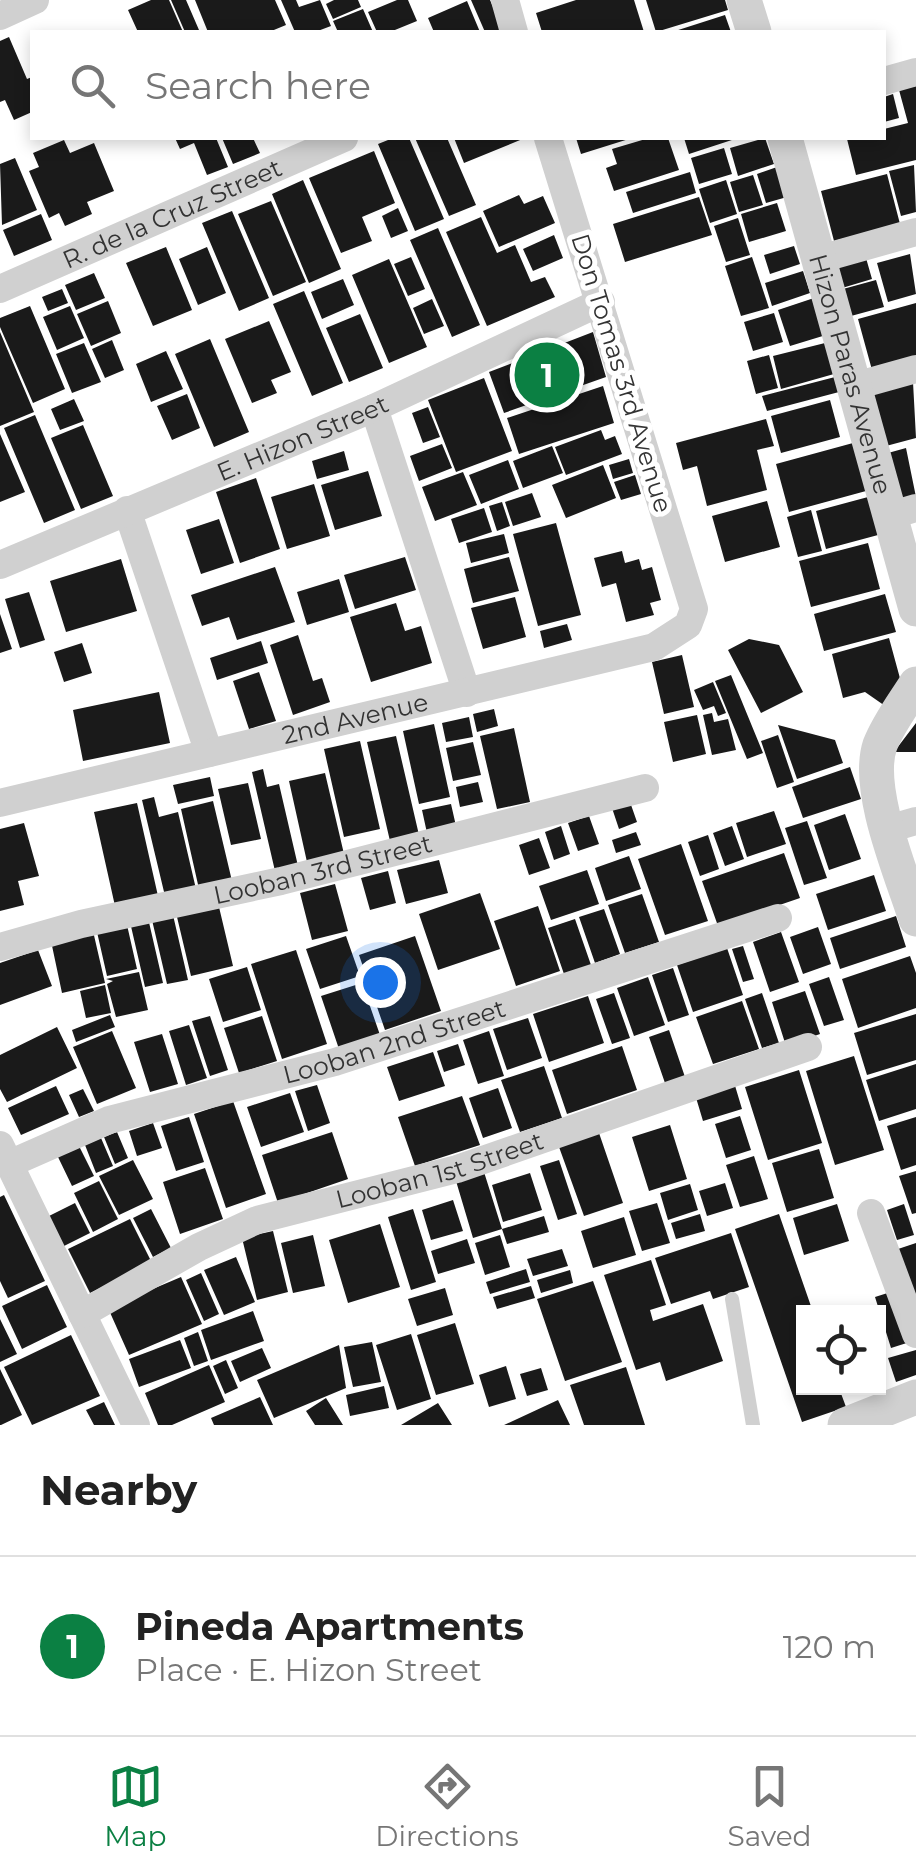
<!DOCTYPE html>
<html lang="en">
<head>
<meta charset="utf-8">
<style>
  body { margin:0; font-family:Montserrat,sans-serif; background:#f6f6f6; color:#222 }
  .controls { position:absolute; right:30px; bottom:30px; display:grid; overflow:hidden; border-radius:0px; box-shadow:0 5px 15px #0003 }
  .controls button { width:90px; height:90px; display:grid; place-items:center; padding:0; border:0; border-bottom:2px solid #e0e0e0; background:#fff; color:#222; font:50px sans-serif }
  .you { position:absolute; left:380px; top:982px; width:35px; height:35px; margin:-25px; border:8px solid #fff; border-radius:50%; background:#1a73e8; box-shadow:0 0 0 15px #1a73e833 }
  .badge { display:grid; place-items:center; width:65px; height:65px; border-radius:50%; background:#0b8043; color:#fff; font-size:32px; font-weight:700 }
  .pin { position:absolute; translate:-50% -50%; border:5px solid #fff; box-shadow:0 2px 10px #0006 }
  .list { margin:0; padding:0; list-style:none }
  h2 { display:flex; justify-content:space-between; align-items:center; height:130px; margin:0; padding:0 40px; font-size:42px }
  h2 small { font-size:32px; font-weight:400; color:#767676 }
  .list li { display:grid; grid-template-columns:65px 1fr auto; gap:30px; align-items:center; box-sizing:border-box; height:180px; padding:0 40px; border-top:2px solid #e0e0e0 }
  .list b { display:block; font-size:38px; white-space:nowrap }
  .list p { margin:0; font-size:32px; white-space:nowrap; color:#767676 }
  .list em { font-size:32px; font-style:normal; color:#767676 }
  .icon { flex:none; width:55px; height:55px; fill:none; stroke:currentColor; stroke-width:2; stroke-linecap:round; stroke-linejoin:round }
  .map { position:relative; flex:none; width:916px; height:1425px; overflow:hidden }
  .search { position:absolute; background:#fff; box-shadow:0 5px 15px #0003; left:30px; right:30px; top:30px; height:110px; display:flex; align-items:center; gap:25px; box-sizing:border-box; padding:0 35px; border-radius:0px; color:#767676; font-size:38px }
  .sheet { height:310px; background:#fff }
  nav { display:flex; justify-content:space-around; align-items:center; box-sizing:border-box; height:140px; border-top:2px solid #e0e0e0; background:#fff; font-size:28px; color:#767676 }
  nav a { display:grid; justify-items:center; gap:5px }
  nav .on { color:#0b8043 }
  .map>svg:first-child { display:block }
</style>
</head>
<body>
<div class="map">
<svg width="916" height="1425" viewBox="0 0 916 1425">
  <rect width="100%" height="100%" fill="#fff"/>
  <path fill="#1a1a1a" d="M151 0H169L183 32H138L128 10Z
    M171 0H186L199 30 185 32Z
    M195 0H275L286 25 269 32H208Z
    M281 0H296L299 7 320 0 331 26 315 32H295Z
    M334 0H358L361 7 333 19 326 4Z
    M397 0H408L417 21 390 32H377L368 12Z
    M471 0H490L504 32H485Z
    M576 0H634L644 32H542L536 13Z
    M646 0H725L728 10 656 32Z
    M467 1 480 32H434L428 18Z
    M363 9 373 32H338L333 21Z
    M725 15 731 32H672Z
    M9 37 27 79 32 77V112L14 120 5 100 0 102V41Z
    M916 86V160L856 175 847 139 884 138V129L908 123 899 90Z
    M893 94 899 118 884 122V97Z
    M175 138H216L228 167 207 175 194 143 180 149Z
    M222 138H253L260 153 233 164Z
    M393 138H409L444 219 415 231 378 144Z
    M415 138H447L476 205 449 216Z
    M454 138H525L464 163Z
    M576 138H632L581 154Z
    M649 138H668L679 170 614 191 606 168 617 164 612 149Z
    M684 138H738L689 154Z
    M765 138 774 164 738 176 730 148Z
    M64 140 70 153 94 143 114 191 87 202 92 214 65 226 59 213 49 218 29 171 39 167 33 153Z
    M724 148 732 174 699 184 691 158Z
    M374 151 395 203 362 217 372 241 341 253 309 178Z
    M15 158 37 210 2 225 0 164Z
    M914 165 916 212 901 216 889 171Z
    M777 167 787 197 766 203 757 174Z
    M690 172 696 193 633 213 626 192Z
    M887 174 900 224 834 241 821 191Z
    M753 175 763 205 739 212 730 182Z
    M303 180 341 269 309 283 272 194Z
    M726 180 737 214 710 223 699 189Z
    M519 195 524 204 543 196 555 223 499 247 483 211Z
    M699 197 712 235 625 262 613 224Z
    M271 201 306 282 273 296 238 214Z
    M777 203 786 231 749 242 741 214Z
    M398 208 408 231 391 238 382 216Z
    M232 211 269 298 239 311 202 223Z
    M41 214 52 240 14 256 3 230Z
    M481 217 497 253 515 245 531 282 545 277 555 297 487 326 446 232Z
    M738 218 750 255 726 262 714 226Z
    M438 228 480 325 452 337 410 240Z
    M554 235 563 258 533 271 523 249Z
    M794 246 800 264 770 274 764 255Z
    M166 247 192 310 153 326 126 263Z
    M207 247 226 293 198 305 179 259Z
    M910 254 916 294 888 302 877 263Z
    M411 257 425 289 408 296 394 264Z
    M752 257 769 308 741 316 725 266Z
    M866 258 872 279 842 288 837 266Z
    M389 259 427 347 389 363 352 275Z
    M803 271 810 293 772 306 765 283Z
    M94 273 105 298 76 310 65 285Z
    M343 279 354 305 322 319 311 292Z
    M876 280 884 307 851 316 843 289Z
    M62 289 68 303 48 311 42 297Z
    M304 291 343 383 312 396 273 304Z
    M814 298 826 335 790 346 778 310Z
    M432 299 444 326 424 334 413 308Z
    M108 301 121 333 91 346 77 314Z
    M916 303V358L872 370 858 319Z
    M30 306 65 389 33 403 0 327V318Z
    M70 306 84 338 57 350 43 317Z
    M774 313 783 342 753 351 744 322Z
    M360 314 383 368 349 382 326 328Z
    M269 321 291 372 271 380 277 393 252 403 225 339Z
    M0 332 34 412 0 426Z
    M593 332 606 377 504 413 489 372Z
    M210 339 249 432 214 447 175 354Z
    M112 340 124 370 105 378 92 349Z
    M84 343 101 382 72 393 56 354Z
    M825 343 834 374 781 389 773 356Z
    M166 351 183 389 151 402 136 364Z
    M769 355 778 388 756 394 747 361Z
    M835 377 839 392 767 411 762 396Z
    M484 378 512 451 456 472 428 400Z
    M913 382 916 438 886 446 871 393Z
    M603 386 614 423 519 454 507 418Z
    M187 394 200 428 172 440 157 406Z
    M74 399 84 421 60 430 51 409Z
    M830 400 840 437 781 453 771 416Z
    M428 407 440 437 423 443 412 413Z
    M35 415 75 510 44 523 4 428Z
    M766 419 774 446 757 450 767 490 707 506 697 466 683 470 676 443Z
    M83 425 113 496 81 509 51 438Z
    M601 430 605 440 615 436 622 454 566 475 555 447Z
    M0 434 25 492 0 502Z
    M853 443 866 491 789 512 776 464Z
    M442 444 452 468 419 481 410 456Z
    M552 446 563 473 523 488 513 461Z
    M906 448 916 497 901 501 888 453Z
    M344 451 349 470 317 479 312 461Z
    M629 459 633 473 613 479 609 465Z
    M508 460 519 489 481 504 469 475Z
    M603 465 616 498 566 518 552 485Z
    M368 471 382 516 335 530 321 485Z
    M463 472 477 505 435 521 422 487Z
    M635 475 641 494 621 500 614 482Z
    M256 478 280 549 240 563 216 492Z
    M314 484 330 536 287 549 271 497Z
    M532 493 541 517 513 526 505 502Z
    M868 497 878 535 826 549 816 511Z
    M767 501 780 547 725 562 712 516Z
    M502 502 510 526 497 531 489 506Z
    M484 508 492 532 459 543 451 519Z
    M811 510 822 551 798 557 787 517Z
    M219 519 234 563 201 574 186 530Z
    M556 523 581 615 538 626 513 534Z
    M504 534 509 553 471 563 466 543Z
    M868 543 880 589 811 607 799 561Z
    M622 551 625 563 639 559 642 570 652 567 661 600 650 603 654 615 626 622 616 583 602 587 594 558Z
    M405 557 416 590 355 609 344 575Z
    M509 557 519 591 473 603 464 569Z
    M121 559 137 611 66 632 50 581Z
    M275 567 295 622 237 640 229 617 202 626 191 595Z
    M339 579 349 612 307 625 297 592Z
    M29 592 45 640 20 648 5 599Z
    M885 594 896 632 824 651 814 614Z
    M515 597 526 637 483 649 471 608Z
    M396 603 405 631 421 626 432 663 371 682 350 617Z
    M0 614 12 649 0 653Z
    M567 624 572 640 544 648 540 631Z
    M298 635 313 681 322 678 330 702 293 715 270 645Z
    M889 638 901 682 888 708 865 692 843 698 832 654Z
    M749 639 779 645 803 692 761 713 728 650Z
    M261 641 268 663 217 680 210 658Z
    M82 643 92 673 64 682 54 652Z
    M682 655 694 707 664 714 652 662Z
    M259 672 276 721 249 729 233 681Z
    M731 675 763 753 747 759 715 681Z
    M713 682 726 713 718 716 714 706 703 710 694 690Z
    M159 692 170 743 83 761 73 710Z
    M494 709 498 726 477 732 473 714Z
    M712 713 714 722 728 719 736 750 712 755 703 715Z
    M697 715 706 754 673 762 664 722Z
    M469 717 473 737 446 742 442 723Z
    M916 723V752H894Z
    M434 724 450 797 419 804 403 731Z
    M778 725 835 740 843 763 797 779Z
    M514 728 530 802 497 809 480 736Z
    M778 735 794 782 777 788 761 741Z
    M396 736 419 835 390 841 367 742Z
    M360 741 380 829 344 837 324 749Z
    M473 742 481 775 453 781 446 748Z
    M850 767 861 799 803 818 792 787Z
    M263 769 267 787 279 784 298 866 275 871 252 772Z
    M325 773 344 854 307 862 289 781Z
    M210 777 214 796 178 804 173 785Z
    M478 782 483 802 460 807 456 787Z
    M248 783 261 839 231 845 218 789Z
    M154 797 159 817 178 812 196 889 165 896 142 800Z
    M213 801 232 881 199 889 181 809Z
    M630 802 637 822 619 829 612 808Z
    M137 803 158 896 115 906 94 812Z
    M451 804 456 826 427 833 422 810Z
    M774 811 786 844 747 857 736 823Z
    M845 814 861 859 829 870 814 825Z
    M589 816 599 844 578 851 568 823Z
    M807 821 827 878 804 885 785 828Z
    M24 823 39 876 18 881 24 905 0 911V829Z
    M561 826 570 854 554 860 545 832Z
    M732 826 744 859 725 866 713 833Z
    M636 832 641 845 616 853 612 840Z
    M708 835 719 869 700 876 688 842Z
    M539 838 550 868 529 875 519 845Z
    M681 844 708 921 665 935 638 859Z
    M784 853 800 898 718 926 702 881Z
    M629 856 641 889 606 901 595 868Z
    M439 860 448 893 406 904 397 870Z
    M587 870 599 904 551 920 539 886Z
    M388 871 396 903 370 910 361 878Z
    M874 875 886 911 828 930 816 894Z
    M335 884 348 931 312 940 300 893Z
    M480 893 500 949 438 970 419 914Z
    M642 894 659 942 625 953 608 905Z
    M538 906 560 971 516 986 494 921Z
    M219 907 233 966 191 976 177 917Z
    M604 909 620 954 595 963 579 917Z
    M173 915 188 980 167 984 152 920Z
    M896 916 906 947 840 969 830 938Z
    M148 918 163 983 145 987 130 922Z
    M575 919 591 965 564 974 548 928Z
    M127 925 137 969 107 976 97 932Z
    M818 927 831 964 803 974 790 937Z
    M93 931 105 983 62 993 51 941Z
    M781 932 799 982 770 992 753 942Z
    M346 936 360 976 320 989 306 949Z
    M415 936 441 1011 385 1030 359 955Z
    M743 946 754 979 743 982 732 949Z
    M727 948 743 995 693 1012 677 965Z
    M38 950 52 986 0 1005V963Z
    M296 950 327 1044 282 1059 251 964Z
    M910 956 916 973V1008L858 1028 842 979Z
    M247 967 261 1010 223 1022 209 979Z
    M673 968 689 1015 668 1022 652 975Z
    M139 972 148 1010 116 1017 107 984 113 981 106 979Z
    M648 977 665 1025 634 1036 617 988Z
    M829 977 844 1020 824 1026 809 984Z
    M362 983 380 1035 339 1049 321 996Z
    M105 985 111 1013 86 1018 80 991Z
    M805 991 820 1034 786 1046 772 1002Z
    M614 993 630 1038 612 1044 596 999Z
    M762 993 779 1043 762 1048 745 999Z
    M588 996 604 1043 549 1062 533 1014Z
    M742 1001 759 1049 713 1064 696 1017Z
    M916 1014V1060L867 1075 854 1033Z
    M110 1015 115 1027 76 1042 72 1030Z
    M210 1016 228 1070 210 1076 192 1021Z
    M262 1016 277 1061 239 1073 224 1028Z
    M528 1018 542 1058 507 1070 493 1029Z
    M189 1025 207 1078 186 1085 169 1031Z
    M57 1027 77 1068 7 1102 0 1089V1055Z
    M669 1030 685 1077 665 1083 649 1037Z
    M112 1031 136 1088 97 1104 73 1047Z
    M489 1031 504 1076 478 1084 463 1040Z
    M162 1034 178 1084 150 1092 134 1042Z
    M458 1044 465 1065 444 1072 437 1051Z
    M622 1046 637 1090 567 1114 552 1070Z
    M433 1052 445 1086 399 1101 387 1067Z
    M854 1056 884 1150 835 1165 806 1071Z
    M916 1064V1109L879 1121 866 1080Z
    M544 1066 562 1118 520 1132 501 1080Z
    M799 1070 822 1143 768 1160 745 1087Z
    M733 1079 742 1109 703 1121 694 1091Z
    M317 1085 330 1123 308 1131 295 1091Z
    M56 1086 69 1114 21 1135 8 1108Z
    M498 1088 512 1128 483 1138 469 1098Z
    M83 1089 94 1111 79 1117 69 1095Z
    M290 1093 304 1132 261 1147 247 1107Z
    M462 1096 480 1145 415 1166 398 1117Z
    M233 1101 266 1194 226 1208 194 1114Z
    M740 1116 751 1150 726 1158 715 1124Z
    M189 1117 204 1162 176 1171 161 1126Z
    M916 1117V1165L901 1170 887 1126Z
    M153 1123 162 1148 137 1156 129 1131Z
    M670 1125 687 1179 649 1191 632 1137Z
    M117 1132 128 1158 115 1164 104 1137Z
    M332 1132 348 1179 278 1203 262 1155Z
    M599 1133 623 1203 584 1216 559 1147Z
    M101 1138 113 1166 96 1173 85 1145Z
    M79 1146 94 1176 72 1186 58 1157Z
    M819 1149 834 1198 787 1212 772 1163Z
    M754 1156 768 1199 740 1207 726 1165Z
    M133 1160 153 1199 119 1215 99 1176Z
    M559 1160 577 1214 558 1220 540 1166Z
    M205 1168 223 1219 180 1234 163 1182Z
    M916 1171V1213L912 1214 899 1176Z
    M484 1172 502 1229 473 1238 456 1181Z
    M530 1173 542 1210 503 1222 492 1185Z
    M99 1181 118 1219 93 1232 74 1193Z
    M725 1183 733 1208 707 1216 699 1191Z
    M690 1184 698 1210 668 1220 660 1193Z
    M4 1195 45 1281 8 1298 0 1281V1197Z
    M453 1200 463 1231 431 1240 422 1210Z
    M75 1203 90 1233 62 1247 47 1217Z
    M657 1203 670 1243 642 1251 629 1211Z
    M837 1204 849 1241 804 1255 793 1218Z
    M904 1204 914 1235 897 1240 887 1210Z
    M151 1209 171 1248 153 1257 133 1218Z
    M413 1209 436 1282 411 1290 388 1217Z
    M700 1214 705 1231 676 1239 671 1223Z
    M779 1214 813 1312H804V1388H839L846 1407 802 1422 735 1229Z
    M544 1216 549 1232 507 1244 502 1229Z
    M624 1217 636 1255 593 1268 581 1231Z
    M130 1219 152 1263 90 1293 68 1249Z
    M380 1224 400 1287 348 1303 329 1240Z
    M273 1231 288 1292 257 1300 242 1238Z
    M731 1233 749 1287 713 1299 710 1291 671 1304 655 1258Z
    M313 1235 325 1286 293 1293 281 1243Z
    M500 1235 510 1267 485 1275 475 1243Z
    M467 1239 475 1263 438 1274 431 1251Z
    M916 1243V1304L898 1249Z
    M562 1249 568 1266 533 1276 527 1259Z
    M236 1257 255 1302 224 1315 204 1270Z
    M651 1260 666 1305 650 1310 653 1321 703 1304 723 1361 666 1381 660 1362 636 1370 604 1275Z
    M526 1269 530 1282 490 1294 486 1282Z
    M570 1270 573 1283 541 1293 537 1280Z
    M201 1273 219 1314 204 1321 186 1280Z
    M181 1277 202 1324 129 1355 108 1308Z
    M593 1281 622 1362 565 1381 537 1299Z
    M47 1285 67 1327 22 1349 2 1306Z
    M531 1286 535 1298 497 1309 493 1297Z
    M445 1288 453 1315 417 1326 408 1299Z
    M897 1290 913 1341 891 1348 875 1297Z
    M253 1311 264 1341 211 1360 201 1330Z
    M0 1319 17 1354 0 1362Z
    M455 1323 474 1384 436 1395 417 1335Z
    M198 1332 208 1361 194 1366 184 1338Z
    M411 1334 431 1399 397 1410 376 1345Z
    M71 1335 100 1396 32 1425 4 1367Z
    M180 1340 191 1368 139 1387 129 1359Z
    M372 1342 381 1382 353 1387 344 1347Z
    M339 1345 346 1388 274 1418 257 1380Z
    M262 1348 271 1368 240 1382 231 1361Z
    M916 1350V1375L896 1382 888 1358Z
    M226 1360 238 1388 225 1394 213 1366Z
    M209 1365 225 1402 172 1425H158L145 1393Z
    M506 1366 516 1399 489 1407 479 1375Z
    M626 1367 645 1425H584L570 1385Z
    M541 1368 548 1390 527 1396 520 1374Z
    M0 1369 22 1415 1 1425H0Z
    M384 1386 389 1408 350 1416 346 1395Z
    M260 1397 273 1425H214L211 1418Z
    M326 1398 343 1425H315L306 1411Z
    M558 1400 570 1425H504Z
    M104 1402 115 1425H94L86 1410Z
    M438 1403 452 1425H401Z"/>
  <g fill="none" stroke-linecap="round" stroke-linejoin="round">
    <path stroke="#d0d0d0" stroke-width="14" d="M732 1299 753 1425"/>
    <g stroke="#d0d0d0" stroke-width="28">
      <path d="M505 0 514 32"/>
      <path d="M0 16 35 0"/>
      <path d="M884 81 916 72"/>
      <path d="M820 259 916 232"/>
      <path id="s1" d="M0 289 344 138"/>
      <path d="M855 386 916 369"/>
      <path d="M374 408 467 693"/>
      <path d="M127 510 209 753"/>
      <path d="M889 516 916 508"/>
      <path id="s2" d="M0 565 374 408 601 302"/>
      <path id="s3" d="M0 803 654 647 688 625 694 609 548 138"/>
      <path d="M888 829 916 821"/>
      <path id="s4" d="M0 947 81 924 281 881 645 788"/>
      <path d="M0 1145 136 1425"/>
      <path id="s5" d="M9 1164 109 1120 335 1062 778 918"/>
      <path d="M871 1213 916 1334"/>
      <path id="s6" d="M82 1314 199 1247 257 1220 457 1169 808 1047"/>
    </g>
    <g stroke="#d0d0d0" stroke-width="35">
      <path d="M744 0 754 32"/>
      <path id="s7" d="M785 138 916 609"/>
      <path d="M916 684C904 703 888 724 880 745 865 789 902 875 916 919"/>
      <path d="M845 1425 916 1397"/>
    </g>
  </g>
  <g text-anchor="middle" dominant-baseline="central" stroke-width="10" stroke-linejoin="round" paint-order="stroke">
    <g font-size="25" fill="#333" stroke="#fff">
      <text stroke="none"><textPath href="#s1" startOffset="188">R. de la Cruz Street</textPath></text>
      <text transform="translate(622 373) rotate(73)">Don Tomas 3rd Avenue</text>
      <text stroke="none"><textPath href="#s7" startOffset="245">Hizon Paras Avenue</textPath></text>
      <text stroke="none"><textPath href="#s2" startOffset="328">E. Hizon Street</textPath></text>
      <text stroke="none"><textPath href="#s3" startOffset="365">2nd Avenue</textPath></text>
      <text stroke="none"><textPath href="#s4" startOffset="332">Looban 3rd Street</textPath></text>
      <text stroke="none"><textPath href="#s5" startOffset="405">Looban 2nd Street</textPath></text>
      <text stroke="none"><textPath href="#s6" startOffset="388">Looban 1st Street</textPath></text>
    </g>
  </g>
</svg>
<div class="controls">
<button><svg class="icon" aria-label="locate" viewBox="0 0 24 24"><circle cx="12" cy="12" r="6"/><path d="M12 2v4M12 18v4M2 12h4M18 12h4"/></svg></button>
</div>
<div class="you"></div>
<div class="pin badge" style="left:547px;top:375px">1</div>
<div class="search"><svg class="icon" aria-label="search" viewBox="0 0 24 24"><circle cx="10" cy="10" r="6"/><path d="M15 15l6 6"/></svg>Search here</div>
</div>
<section class="sheet">
<h2>Nearby<small></small></h2>
<ul class="list">
<li><span class="badge">1</span><div><b>Pineda Apartments</b><p>Place · E. Hizon Street</p></div><em>120 m</em></li>
</ul>
</section>
<nav>
<a class="on"><svg class="icon" aria-label="map" viewBox="0 0 24 24"><path d="M3 6l6-2 6 2 6-2v14l-6 2-6-2-6 2zM9 4v14M15 6v14"/></svg>Map</a>
<a><svg class="icon" aria-label="directions" viewBox="0 0 24 24"><path d="M12 3l9 9-9 9-9-9zM9 14v-3h6M13 9l2 2-2 2"/></svg>Directions</a>
<a><svg class="icon" aria-label="saved" viewBox="0 0 24 24"><path d="M7 4h10v16l-5-4-5 4z"/></svg>Saved</a>
</nav>
</body>
</html>
